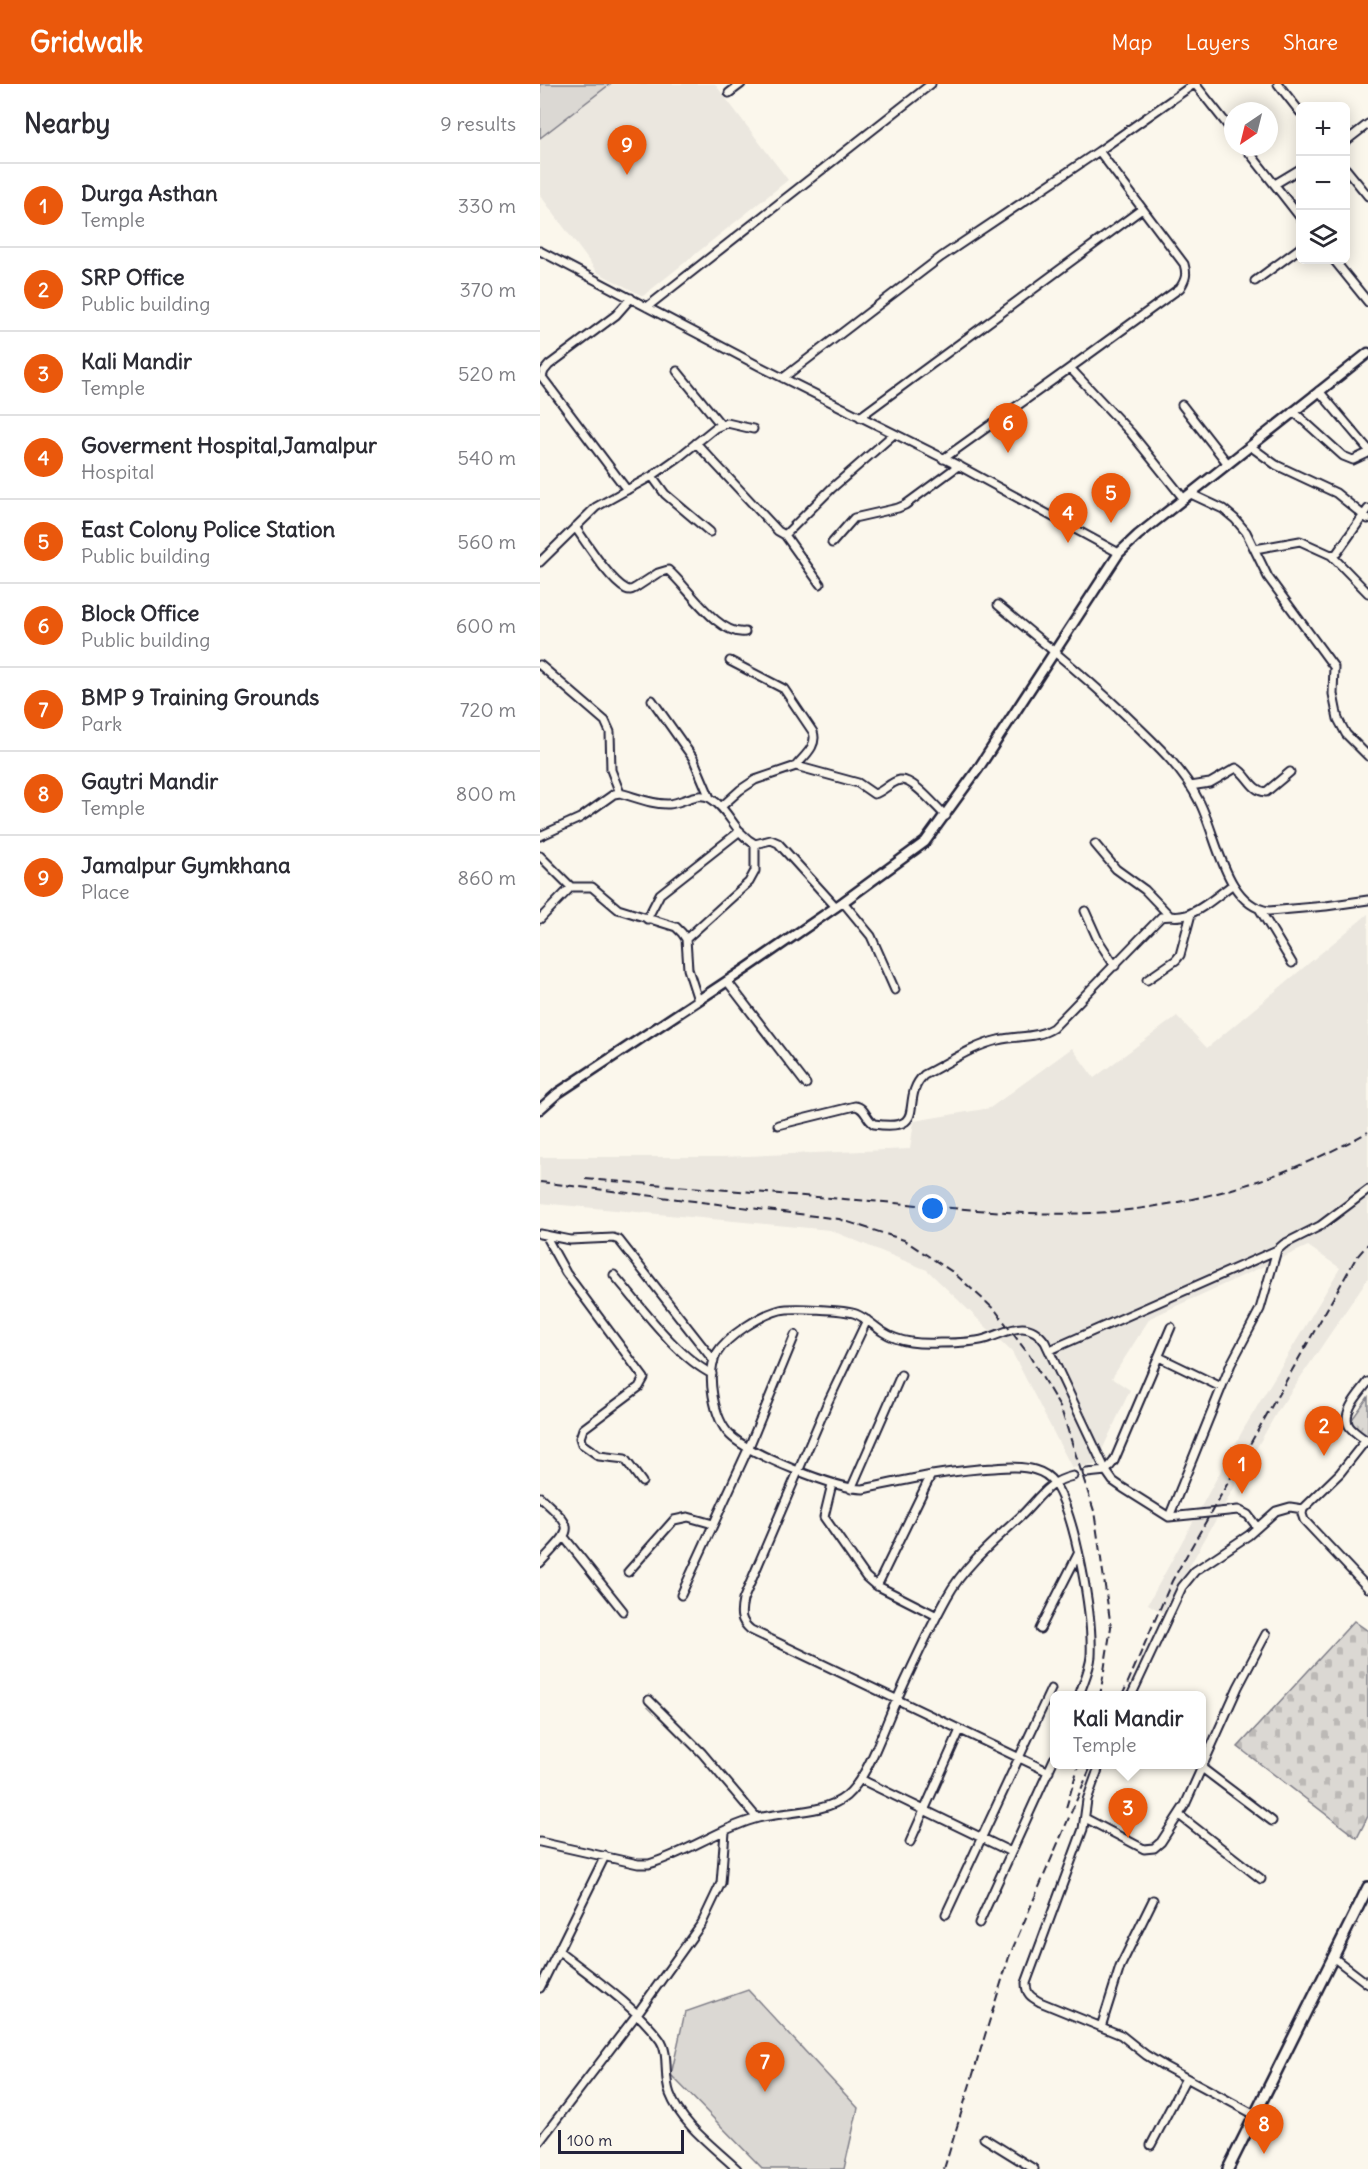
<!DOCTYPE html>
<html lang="en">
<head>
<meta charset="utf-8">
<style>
  body { margin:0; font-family:Delius,sans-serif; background:#f7f7f7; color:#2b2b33 }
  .controls { position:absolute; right:18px; top:18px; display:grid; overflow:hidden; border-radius:9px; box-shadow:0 3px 15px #0003 }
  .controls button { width:54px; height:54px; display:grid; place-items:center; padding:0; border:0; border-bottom:2px solid #e1e1e2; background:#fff; color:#2b2b33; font:30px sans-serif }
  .compass { position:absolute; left:684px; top:18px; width:54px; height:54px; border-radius:50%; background:#fff; box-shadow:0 3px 15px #0003; rotate:215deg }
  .scale { position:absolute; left:18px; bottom:15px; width:126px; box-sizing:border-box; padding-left:6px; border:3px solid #22223b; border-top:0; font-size:16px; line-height:21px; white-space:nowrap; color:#22223b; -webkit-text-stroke:4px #fbf7ec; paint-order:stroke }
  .you { position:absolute; left:393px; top:1125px; width:21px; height:21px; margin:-15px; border:4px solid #fff; border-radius:50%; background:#1a73e8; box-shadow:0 0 0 9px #1a73e833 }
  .badge { display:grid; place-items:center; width:39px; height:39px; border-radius:50%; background:#ea580c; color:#fff; font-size:20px; font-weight:700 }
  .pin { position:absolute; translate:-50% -50px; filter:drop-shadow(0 2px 3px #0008) }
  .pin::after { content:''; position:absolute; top:32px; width:21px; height:18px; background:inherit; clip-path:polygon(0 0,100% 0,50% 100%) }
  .popup { position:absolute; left:510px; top:1607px; width:156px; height:78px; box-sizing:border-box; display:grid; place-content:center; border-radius:9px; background:#fff; filter:drop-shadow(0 2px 4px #0005); font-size:20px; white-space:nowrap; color:#7c7c81 }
  .popup b { font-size:22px; color:#2b2b33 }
  .popup::after { content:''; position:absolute; left:50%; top:100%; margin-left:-12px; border:12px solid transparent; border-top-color:#fff }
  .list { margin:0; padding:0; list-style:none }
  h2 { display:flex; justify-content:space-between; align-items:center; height:78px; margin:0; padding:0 24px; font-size:26px }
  h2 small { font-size:20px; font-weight:400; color:#7c7c81 }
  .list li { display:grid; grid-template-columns:39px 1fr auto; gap:18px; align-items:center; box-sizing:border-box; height:84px; padding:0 24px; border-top:2px solid #e1e1e2 }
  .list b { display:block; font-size:22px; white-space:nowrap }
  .list p { margin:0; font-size:20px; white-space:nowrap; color:#7c7c81 }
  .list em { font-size:20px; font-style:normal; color:#7c7c81 }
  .icon { flex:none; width:33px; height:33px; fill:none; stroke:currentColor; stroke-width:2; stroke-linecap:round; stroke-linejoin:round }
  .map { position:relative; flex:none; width:828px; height:2085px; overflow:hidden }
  header { display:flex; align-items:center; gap:36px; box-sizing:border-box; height:84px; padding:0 30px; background:#ea580c; color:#fff }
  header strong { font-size:28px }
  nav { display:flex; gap:33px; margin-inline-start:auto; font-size:21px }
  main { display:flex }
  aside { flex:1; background:#fff }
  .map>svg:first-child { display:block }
</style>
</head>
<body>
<header>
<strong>Gridwalk</strong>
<nav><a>Map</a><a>Layers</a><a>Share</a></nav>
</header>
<main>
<aside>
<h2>Nearby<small>9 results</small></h2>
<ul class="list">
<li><span class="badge">1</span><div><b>Durga Asthan</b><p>Temple</p></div><em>330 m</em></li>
<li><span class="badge">2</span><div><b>SRP Office</b><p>Public building</p></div><em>370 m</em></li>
<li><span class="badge">3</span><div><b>Kali Mandir</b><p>Temple</p></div><em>520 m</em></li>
<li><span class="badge">4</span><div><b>Goverment Hospital,Jamalpur</b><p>Hospital</p></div><em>540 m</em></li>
<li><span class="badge">5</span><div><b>East Colony Police Station</b><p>Public building</p></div><em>560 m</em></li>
<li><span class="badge">6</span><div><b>Block Office</b><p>Public building</p></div><em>600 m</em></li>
<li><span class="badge">7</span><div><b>BMP 9 Training Grounds</b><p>Park</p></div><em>720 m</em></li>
<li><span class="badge">8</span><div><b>Gaytri Mandir</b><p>Temple</p></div><em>800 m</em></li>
<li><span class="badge">9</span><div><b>Jamalpur Gymkhana</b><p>Place</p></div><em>860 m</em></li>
</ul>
</aside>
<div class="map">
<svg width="828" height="2085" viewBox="0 0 828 2085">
  <defs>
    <pattern id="grass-tufts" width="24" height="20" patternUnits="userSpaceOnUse" patternTransform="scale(1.5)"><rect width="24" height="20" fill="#dbd8d3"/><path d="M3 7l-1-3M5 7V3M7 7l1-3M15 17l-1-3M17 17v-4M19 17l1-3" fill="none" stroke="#bcb9b6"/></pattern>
    <pattern id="cemetery-stones" width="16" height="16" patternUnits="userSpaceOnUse" patternTransform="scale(1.5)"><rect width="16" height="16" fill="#dbd8d3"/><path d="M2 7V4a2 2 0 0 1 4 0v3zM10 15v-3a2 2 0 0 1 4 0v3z" fill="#bcb9b6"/></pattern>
  </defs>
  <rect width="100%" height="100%" fill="#fbf7ec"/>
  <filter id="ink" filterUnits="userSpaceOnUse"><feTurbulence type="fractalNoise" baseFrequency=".0167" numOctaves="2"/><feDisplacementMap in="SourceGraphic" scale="12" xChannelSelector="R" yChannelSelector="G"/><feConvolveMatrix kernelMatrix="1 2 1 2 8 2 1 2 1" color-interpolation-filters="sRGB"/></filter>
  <g filter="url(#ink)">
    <path fill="#ebe7df" d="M0 0H175L248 96 103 212 57 188 0 111Z
      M828 830V1194L737 1328 623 1529 608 1520 703 1346 800 1184 768 1162 610 1234 572 1294 590 1306 555 1381 532 1384 472 1268 387 1186 290 1146 0 1119V1073H181L370 1065 374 1037 450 1024 532 964 554 994 637 932 667 964Z"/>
    <path fill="url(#grass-tufts)" stroke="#7e7d87" stroke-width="1.5" d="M828 1313V1357L808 1341Z"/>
    <path fill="url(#cemetery-stones)" stroke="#7e7d87" stroke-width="1.5" d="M814 1537 828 1547V1732L817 1754 698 1663Z"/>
    <path fill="#dbd8d3" stroke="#7e7d87" stroke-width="1.5" d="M0 0H70L0 54Z
      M208 1906 318 2024 304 2085H223L131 1991 145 1928Z"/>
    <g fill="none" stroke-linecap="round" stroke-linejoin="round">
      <g stroke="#22223b" stroke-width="11">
        <path id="minor" d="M655 0 693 48
          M738 0 760 28
          M189 9 201 0
          M806 57 828 40
          M705 63 760 133
          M806 85 828 112
          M735 100 760 85
          M0 167 219 282 421 383 579 469
          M794 176 828 218
          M715 197 760 164
          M107 223 391 0
          M530 284 640 204C646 195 647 190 644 180L559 67 654 0
          M137 287 181 341
          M243 294 401 173 559 67
          M779 307 828 365
          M642 321 688 380
          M753 327 803 372 813 376 828 369
          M320 333 602 125
          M156 359 238 447 245 451 292 404 354 350
          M710 362 736 381 796 409 828 435
          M403 375 530 284 591 349 644 415
          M112 392 125 410 170 448
          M87 406 2 293 4 287 9 281 76 231 91 214
          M651 410 683 425 695 435 706 448 728 493 794 583 793 610 798 635 806 650 828 672
          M35 443C46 458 70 497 86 505 90 507 91 506 95 504L118 489 128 486C148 503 178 552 205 548
          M245 451 280 500
          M292 459 314 434 358 424 365 421 418 382
          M715 465 760 457 791 471 797 469 828 425
          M791 471 828 509
          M0 478 56 423 112 392 139 373 175 344 187 339 213 345
          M458 521C505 560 552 598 596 641 620 664 644 687 659 717 677 751 685 822 729 827L786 822 828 816
          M190 577 244 605 273 648C278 662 264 672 256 682
          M0 581 65 637 70 648 71 686 80 709
          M112 616 153 674 170 714
          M650 702 670 699 696 684C708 690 711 707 726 708L750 688
          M181 723 200 706 215 696 256 682 318 699 334 710C343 708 350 698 360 696 373 694 396 723 406 732
          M0 752 40 734 74 710 80 709C95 713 113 721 129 720 143 719 157 707 170 714 189 725 195 750 215 760L231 756 238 759 296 823
          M555 760 576 785 605 806 629 831
          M0 772 31 803H52L78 825 136 843 142 849 146 855 148 885 158 916
          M303 818 331 852 355 906
          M720 826 752 879
          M545 827 558 856 575 882
          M0 835 31 803
          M107 835 120 810 200 747
          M146 855 209 798 215 787V760
          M607 896 636 876 640 871 651 830
          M187 897 266 1000
          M238 1041 315 1022C325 1023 326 1035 334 1040 391 1048 358 1016 384 991 408 979 432 962 458 956 477 951 496 955 513 944L621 833C630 831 638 834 646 831 662 826 678 811 692 801
          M0 1150 30 1156 73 1154 79 1156 174 1277
          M5 1151 26 1189 104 1294 99 1303 43 1345 40 1354 42 1360 59 1372 85 1375 102 1398
          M74 1191C101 1222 136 1272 172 1290
          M327 1236 287 1320 203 1516C200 1530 200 1537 211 1546L509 1688
          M510 1266 737 1166
          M619 1273 681 1303
          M828 1298C820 1309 801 1328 809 1342 813 1348 822 1353 828 1358
          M826 1356 800 1389 763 1425 762 1430 764 1436 828 1504
          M547 1389 566 1387 574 1377 631 1243
          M292 1400 284 1433 326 1493 334 1500 397 1532
          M311 1405 361 1291
          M0 1413C37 1447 33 1443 0 1479
          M629 1433 691 1280 720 1225 737 1166 744 1160 780 1142 828 1106
          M24 1453 83 1527
          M88 1488 134 1436 148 1433 173 1440
          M337 1502 391 1391
          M141 1511 209 1363 255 1251
          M500 1545 538 1470
          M539 1612C543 1599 550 1585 551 1572 553 1532 536 1432 514 1399 510 1393 502 1388 495 1386 482 1382 468 1383 454 1384 409 1386 367 1396 323 1405 296 1405 209 1370 190 1351 174 1335 165 1290 177 1269 187 1252 221 1231 240 1226 251 1223 306 1226 316 1230 326 1234 334 1242 343 1248 360 1259 380 1260 400 1259 414 1259 431 1259 445 1255 468 1248 487 1233 505 1258L566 1387 573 1397 583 1404 629 1433 698 1426 708 1431 717 1443
          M591 1612 642 1503 655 1487 709 1451 736 1427 750 1423 763 1425
          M109 1616 162 1669 217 1734
          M560 1680 547 1716 543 1745 486 1899C486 1910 491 1913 500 1918L581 1951 606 1971 624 1982 715 2031
          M662 1684 732 1737
          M320 1695 471 1768
          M639 1731 721 1795
          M545 1734 604 1765 614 1764 621 1758 645 1721 698 1603 726 1550
          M0 1758 98 1780H109C147 1769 180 1744 218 1734 244 1727 285 1730 306 1712 328 1693 341 1651 353 1624 370 1587 387 1549 407 1513 424 1482 454 1457 480 1433 499 1415 506 1398 533 1392
          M370 1758 420 1646
          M406 1830 511 1605
          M439 1839 514 1675
          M19 1867C52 1893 95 1922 120 1956 130 1970 123 1993 130 2010 142 2041 174 2063 197 2085
          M794 1874 828 1900
          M0 1904 65 1772
          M561 1943 580 1883 613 1816
          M444 2054 494 2085
          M0 2057 97 1930 162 1839 181 1799 185 1748
          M611 2061 646 1994"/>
      </g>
      <g stroke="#22223b" stroke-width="13">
        <path id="tertiary" d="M0 1025 18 1009 207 884 303 818 385 758 438 685 579 469 598 451 828 269"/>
      </g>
      <g stroke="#22223b" stroke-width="14">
        <path id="secondary" d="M688 2085 828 1803"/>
      </g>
      <use href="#minor" stroke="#fbf7ec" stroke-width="7"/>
      <use href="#tertiary" stroke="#fbf7ec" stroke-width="8"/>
      <use href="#secondary" stroke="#fbf7ec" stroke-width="9"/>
      <path stroke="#22223b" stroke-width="2" stroke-dasharray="9 4.5" stroke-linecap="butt" d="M45 1095C140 1102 235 1110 330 1117 412 1123 497 1135 579 1127 666 1118 752 1091 828 1048
        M0 1098 299 1135 364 1156 414 1189 456 1227 489 1271 521 1325 554 1427 571 1543 560 1612
        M582 1612 632 1497 816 1174 828 1160
        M526 1724 539 1680
        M404 2085 469 1873 552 1680"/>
    </g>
  </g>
</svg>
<div class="controls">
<button>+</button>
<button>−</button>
<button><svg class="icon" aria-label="layers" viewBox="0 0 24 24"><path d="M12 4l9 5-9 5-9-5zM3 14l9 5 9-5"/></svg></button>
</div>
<svg class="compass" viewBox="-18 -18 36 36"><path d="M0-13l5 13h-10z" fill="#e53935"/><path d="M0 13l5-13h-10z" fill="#7c7c81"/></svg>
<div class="scale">100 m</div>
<div class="you"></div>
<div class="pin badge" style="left:702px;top:1410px">1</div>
<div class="pin badge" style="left:784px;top:1372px">2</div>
<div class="pin badge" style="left:588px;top:1754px">3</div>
<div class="popup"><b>Kali Mandir</b>Temple</div>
<div class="pin badge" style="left:528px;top:459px">4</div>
<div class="pin badge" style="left:571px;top:439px">5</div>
<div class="pin badge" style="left:468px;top:369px">6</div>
<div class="pin badge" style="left:225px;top:2008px">7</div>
<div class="pin badge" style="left:724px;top:2070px">8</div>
<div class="pin badge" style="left:87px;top:91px">9</div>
</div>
</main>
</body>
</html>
